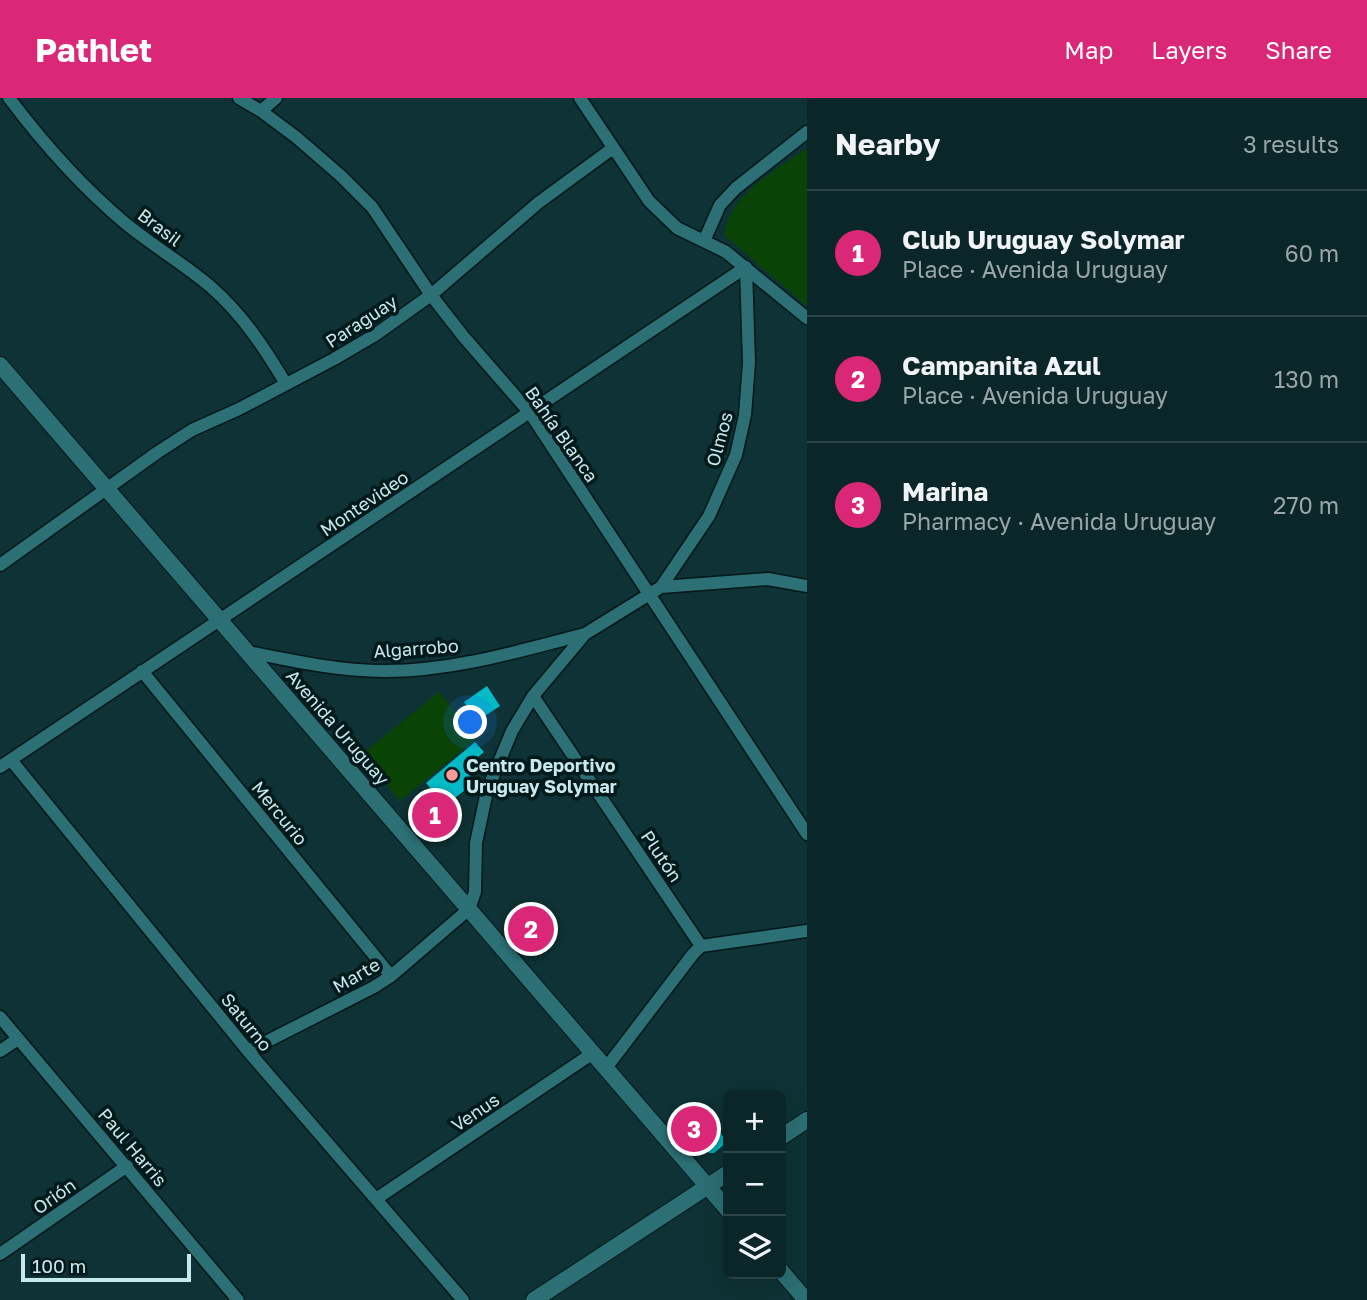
<!DOCTYPE html>
<html lang="en">
<head>
<meta charset="utf-8">
<style>
  body { margin:0; font-family:"Golos Text",sans-serif; background:#183234; color:#f1f3f6 }
  .controls { position:absolute; right:21px; bottom:21px; display:grid; overflow:hidden; border-radius:10px; box-shadow:0 7px 28px #0002 }
  .controls button { width:63px; height:63px; display:grid; place-items:center; padding:0; border:0; border-bottom:2px solid #2a4345; background:#0a2628; color:#f1f3f6; font:35px sans-serif }
  .scale { position:absolute; left:21px; bottom:18px; width:170px; box-sizing:border-box; padding-left:7px; border:4px solid #c8e8eb; border-top:0; font-size:19px; line-height:24px; white-space:nowrap; color:#c8e8eb; -webkit-text-stroke:5px #00191b; paint-order:stroke }
  .you { position:absolute; left:471px; top:625px; width:24px; height:24px; margin:-18px; border:5px solid #fff; border-radius:50%; background:#1a73e8; box-shadow:0 0 0 10px #1a73e833 }
  .badge { display:grid; place-items:center; width:46px; height:46px; border-radius:50%; background:#db2777; color:#fff; font-size:23px; font-weight:700 }
  .pin { position:absolute; translate:-50% -50%; border:4px solid #fff; box-shadow:0 2px 7px #0006 }
  .list { margin:0; padding:0; list-style:none }
  h2 { display:flex; justify-content:space-between; align-items:center; height:91px; margin:0; padding:0 28px; font-size:30px }
  h2 small { font-size:23px; font-weight:400; color:#99a5a8 }
  .list li { display:grid; grid-template-columns:46px 1fr auto; gap:21px; align-items:center; box-sizing:border-box; height:126px; padding:0 28px; border-top:2px solid #2a4345 }
  .list b { display:block; font-size:26px; white-space:nowrap }
  .list p { margin:0; font-size:23px; white-space:nowrap; color:#99a5a8 }
  .list em { font-size:23px; font-style:normal; color:#99a5a8 }
  .icon { flex:none; width:38px; height:38px; fill:none; stroke:currentColor; stroke-width:2; stroke-linecap:round; stroke-linejoin:round }
  .map { position:relative; flex:none; width:807px; height:1202px; overflow:hidden }
  header { display:flex; align-items:center; gap:42px; box-sizing:border-box; height:98px; padding:0 35px; background:#db2777; color:#fff }
  header strong { font-size:33px }
  nav { display:flex; gap:38px; margin-inline-start:auto; font-size:24px }
  main { display:flex }
  aside { flex:1; background:#0a2628 }
  .map>svg:first-child { display:block }
</style>
</head>
<body>
<header>
<strong>Pathlet</strong>
<nav><a>Map</a><a>Layers</a><a>Share</a></nav>
</header>
<main>
<div class="map">
<svg width="807" height="1202" viewBox="0 0 807 1202">
  <rect width="100%" height="100%" fill="#0e3235"/>
  <path fill="#094306" d="M807 50V208L724 137C729 96 777 72 807 50Z
    M439 594 477 640 400 703 362 656Z"/>
  <path fill="#03bac5" d="M487 588 500 608 477 623 464 604Z
    M475 644 484 654 464 671 475 684 450 704 456 711 444 721 451 729 439 739 417 712 436 697 426 685Z
    M541 812 551 822 540 832 549 842 539 850 521 829Z
    M704 1013 727 1044 714 1055H709L687 1026Z"/>
  <g fill="none" stroke-linecap="round" stroke-linejoin="round">
    <g stroke="#04181a" stroke-width="15">
      <path id="minor" d="M9 0C43 45 82 89 125 125 153 148 184 166 211 189 243 217 265 251 286 286
        M239 0 261 13 296 39 341 78 372 109 431 197 463 238 530 315 807 736
        M580 0 649 103 677 130 726 154 807 220
        M261 13 276 0
        M704 143 720 107 736 90 807 34
        M0 467 158 354 192 332 239 311 334 261 375 237 431 197 538 105 613 50
        M661 489 768 481 807 488
        M248 554C292 563 340 573 385 573 453 573 520 553 585 536
        M142 573 391 878
        M533 598 701 848
        M11 662 248 953 463 1202
        M0 669 746 169
        M701 848 807 833
        M0 919 238 1202
        M0 953 18 941
        M248 953 374 889 391 878 469 811 475 794 476 745 487 693 512 633 533 598 585 536 661 489 709 418 736 357 745 317 749 265 746 169
        M606 970 693 856 701 848
        M376 1101 593 955
        M0 1156 127 1068"/>
    </g>
    <g stroke="#04181a" stroke-width="18">
      <path id="tertiary" d="M0 267 728 1112
        M781 1039 807 1022
        M781 1173 806 1202
        M534 1202 728 1075"/>
    </g>
    <use href="#minor" stroke="#2c6f74" stroke-width="12"/>
    <use href="#tertiary" stroke="#2c6f74" stroke-width="16"/>
  </g>
  <circle fill="#f59b98" stroke="#00191b" stroke-width="2.5" cx="452" cy="677" r="7"/>
  <g text-anchor="middle" dominant-baseline="central" stroke-width="7" stroke-linejoin="round" paint-order="stroke">
    <g font-size="18" fill="#c8e8eb" stroke="#00191b">
      <text transform="translate(160 129) rotate(37)">Brasil</text>
      <text transform="translate(361 223) rotate(-33)">Paraguay</text>
      <text transform="translate(562 336) rotate(55)">Bahía Blanca</text>
      <text transform="translate(719 341) rotate(-75)">Olmos</text>
      <text transform="translate(364 405) rotate(-34)">Montevideo</text>
      <text transform="translate(416 550) rotate(-4)">Algarrobo</text>
      <text transform="translate(338 629) rotate(49)">Avenida Uruguay</text>
      <text transform="translate(280 715) rotate(51)">Mercurio</text>
      <text transform="translate(662 758) rotate(56)">Plutón</text>
      <text transform="translate(356 877) rotate(-30)">Marte</text>
      <text transform="translate(247 924) rotate(51)">Saturno</text>
      <text transform="translate(475 1014) rotate(-34)">Venus</text>
      <text transform="translate(133 1049) rotate(50)">Paul Harris</text>
      <text transform="translate(54 1098) rotate(-35)">Orión</text>
    </g>
    <g font-size="18" font-weight="bold" fill="#c8e8eb" stroke="#00191b" text-anchor="start">
      <text x="466" y="667">Centro Deportivo<tspan x="466" dy="21">Uruguay Solymar</tspan></text>
    </g>
  </g>
</svg>
<div class="controls">
<button>+</button>
<button>−</button>
<button><svg class="icon" aria-label="layers" viewBox="0 0 24 24"><path d="M12 4l9 5-9 5-9-5zM3 14l9 5 9-5"/></svg></button>
</div>
<div class="scale">100 m</div>
<div class="you"></div>
<div class="pin badge" style="left:435px;top:717px">1</div>
<div class="pin badge" style="left:531px;top:831px">2</div>
<div class="pin badge" style="left:694px;top:1031px">3</div>
</div>
<aside>
<h2>Nearby<small>3 results</small></h2>
<ul class="list">
<li><span class="badge">1</span><div><b>Club Uruguay Solymar</b><p>Place · Avenida Uruguay</p></div><em>60 m</em></li>
<li><span class="badge">2</span><div><b>Campanita Azul</b><p>Place · Avenida Uruguay</p></div><em>130 m</em></li>
<li><span class="badge">3</span><div><b>Marina</b><p>Pharmacy · Avenida Uruguay</p></div><em>270 m</em></li>
</ul>
</aside>
</main>
</body>
</html>
